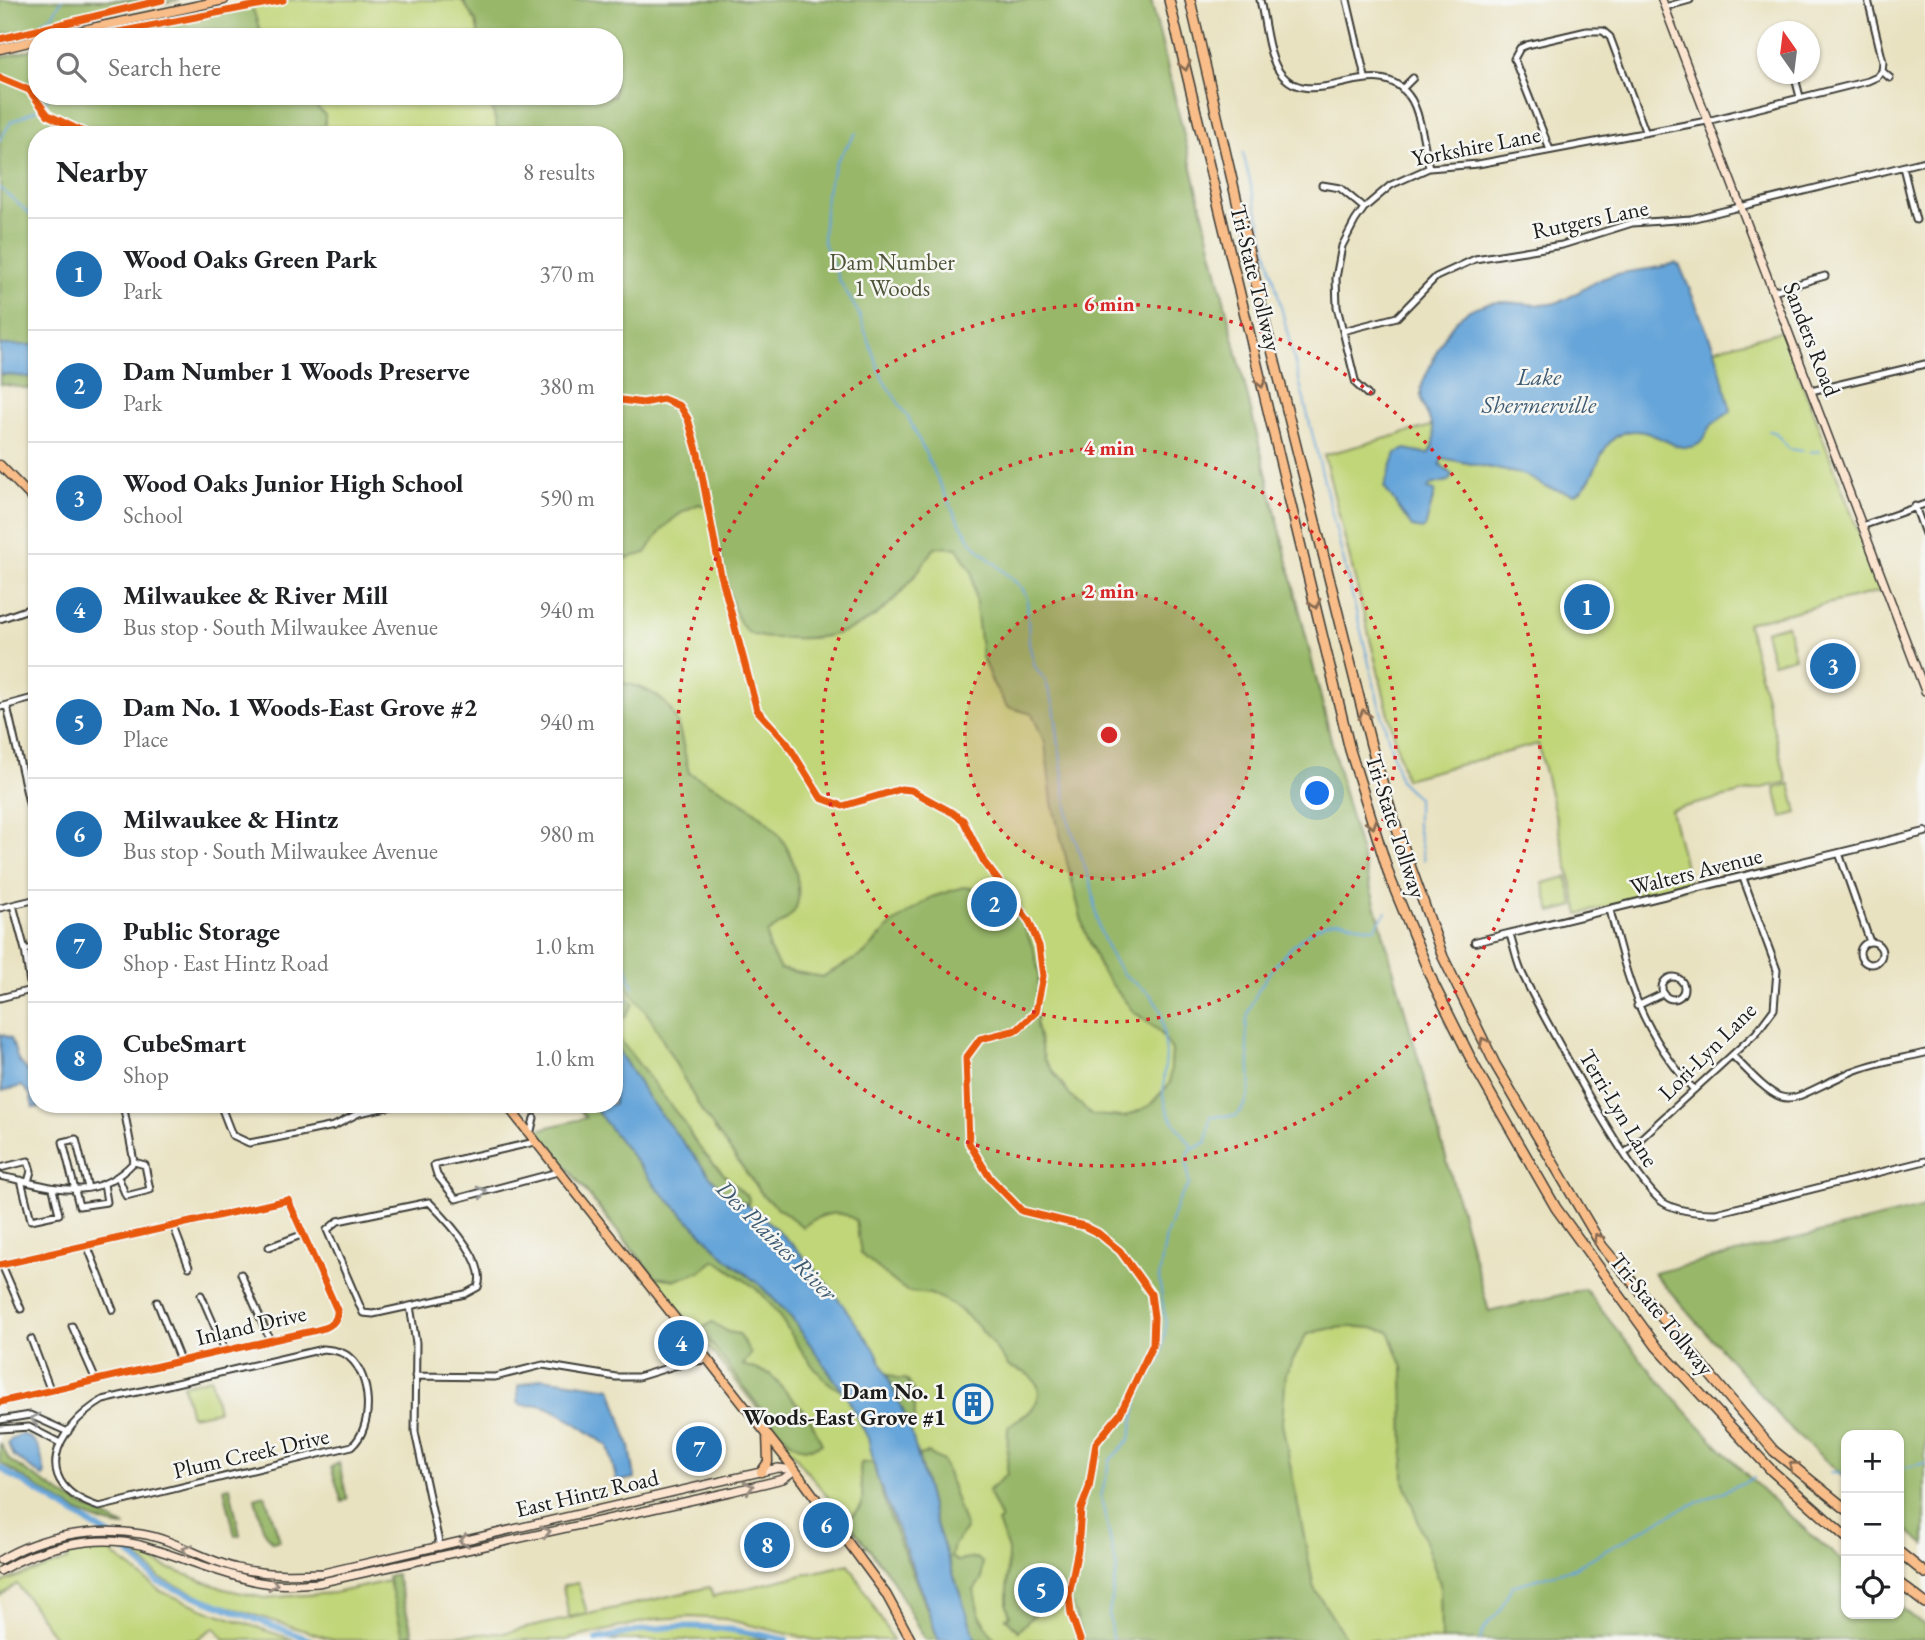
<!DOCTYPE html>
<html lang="en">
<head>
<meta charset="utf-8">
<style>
  body { margin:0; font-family:"EB Garamond",serif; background:#f6f6f6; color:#202124 }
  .controls { position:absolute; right:21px; bottom:21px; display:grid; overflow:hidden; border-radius:14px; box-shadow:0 2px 5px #0004 }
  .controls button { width:63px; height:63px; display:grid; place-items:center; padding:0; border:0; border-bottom:2px solid #e0e0e0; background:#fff; color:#202124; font:35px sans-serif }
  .compass { position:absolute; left:1757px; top:21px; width:63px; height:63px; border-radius:50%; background:#fff; box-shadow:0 2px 5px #0004; rotate:346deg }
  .you { position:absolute; left:1318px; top:794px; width:24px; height:24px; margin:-18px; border:5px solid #fff; border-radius:50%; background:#1a73e8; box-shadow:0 0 0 10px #1a73e833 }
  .badge { display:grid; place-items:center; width:46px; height:46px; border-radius:50%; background:#1f6fb2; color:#fff; font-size:23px; font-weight:700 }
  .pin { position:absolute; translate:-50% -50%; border:4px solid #fff; box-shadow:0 2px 7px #0006 }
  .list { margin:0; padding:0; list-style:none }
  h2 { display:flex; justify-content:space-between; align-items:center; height:91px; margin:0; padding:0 28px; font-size:30px }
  h2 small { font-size:23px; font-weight:400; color:#757577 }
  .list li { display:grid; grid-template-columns:46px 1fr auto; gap:21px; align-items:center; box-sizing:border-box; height:112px; padding:0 28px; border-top:2px solid #e0e0e0 }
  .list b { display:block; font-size:26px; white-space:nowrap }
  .list p { margin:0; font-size:23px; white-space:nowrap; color:#757577 }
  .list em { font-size:23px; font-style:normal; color:#757577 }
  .icon { flex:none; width:38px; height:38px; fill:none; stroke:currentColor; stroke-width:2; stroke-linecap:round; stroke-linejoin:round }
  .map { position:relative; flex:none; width:1925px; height:1640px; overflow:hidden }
  .search { position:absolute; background:#fff; box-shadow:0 2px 5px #0004; left:28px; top:28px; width:595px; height:77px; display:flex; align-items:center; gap:18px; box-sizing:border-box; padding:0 24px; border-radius:28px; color:#757577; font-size:26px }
  .panel { position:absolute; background:#fff; box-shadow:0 2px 5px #0004; left:28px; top:126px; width:595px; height:987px; border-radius:28px }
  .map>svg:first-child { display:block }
</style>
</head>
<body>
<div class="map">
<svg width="1925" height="1640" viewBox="0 0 1925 1640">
  <rect width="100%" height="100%" fill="#f6f6f2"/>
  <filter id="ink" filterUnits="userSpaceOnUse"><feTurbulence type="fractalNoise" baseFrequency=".0143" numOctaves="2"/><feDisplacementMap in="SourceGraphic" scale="14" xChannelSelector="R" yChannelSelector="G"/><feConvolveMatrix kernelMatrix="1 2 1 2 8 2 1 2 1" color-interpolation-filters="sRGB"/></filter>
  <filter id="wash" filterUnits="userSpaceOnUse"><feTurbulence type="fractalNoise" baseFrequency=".00686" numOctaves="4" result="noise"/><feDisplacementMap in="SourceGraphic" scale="28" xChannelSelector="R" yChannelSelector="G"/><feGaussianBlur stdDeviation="1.57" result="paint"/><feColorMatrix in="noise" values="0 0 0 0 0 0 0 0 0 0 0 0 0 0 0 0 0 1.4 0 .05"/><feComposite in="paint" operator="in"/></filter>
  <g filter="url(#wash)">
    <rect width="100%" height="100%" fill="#e9e2c1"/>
    <path fill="#c1d679" stroke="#6e794a" stroke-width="2" d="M0 0H179L77 21 0 42Z
      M270 0H1151L1344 793 1489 1312 1585 1289C1661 1389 1748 1485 1846 1564V1614H1899V1606L1925 1626V1640H925L891 1577 537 1130 586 1118 576 1104H614V135H37V390L0 384V58L37 48V96H614V37H81Z
      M1782 331 1881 591 1747 623 1787 782 1671 810 1690 887 1579 914 1538 744 1405 779 1324 455Z
      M1787 625 1795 657 1773 663 1765 631Z
      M1790 784 1797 813 1782 817 1775 788Z
      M1567 877 1574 906 1551 912 1543 883Z
      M211 1378 218 1411 191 1416 183 1385Z
      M95 1547H114L113 1554 160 1591 212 1612 294 1640H225L215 1627 196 1640H57L17 1584 0 1596V1585L8 1580 68 1560 67 1552Z
      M130 1549 141 1550 154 1562 168 1568 224 1589 264 1598 334 1593 389 1581 404 1637 504 1633 710 1587 713 1596 849 1564 893 1640H814L725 1619 691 1617 655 1619 565 1640H334L217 1603 161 1579Z
      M578 1583 587 1613 569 1617 563 1586Z
      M693 1627 719 1628 769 1640H607L648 1630Z"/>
    <path fill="#98b769" stroke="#5a6a42" stroke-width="2" d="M0 0H149C99 11 50 29 0 34Z
      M462 0H1151L1344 793 1489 1312 1585 1289C1661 1389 1748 1485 1846 1564V1614H1899V1606L1925 1626V1640H1441L1440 1584 1404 1481 1403 1368 1389 1331C1360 1325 1333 1325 1306 1335L1286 1373 1282 1423 1314 1588 1347 1640H1084L1072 1604 1059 1599 1036 1613 1018 1631 1006 1618 1010 1616 1007 1607 1008 1550 998 1522 1001 1520 988 1491 1007 1474 1008 1427C1015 1419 1024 1418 1031 1410 1050 1387 1031 1372 1009 1367 987 1336 968 1307 930 1294 923 1292 914 1294 908 1291 899 1288 871 1261 861 1254L856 1221C839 1207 818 1215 803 1227L764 1197 701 1110 651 1019 627 987 614 946V610L623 656V683C679 694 678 724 689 773 736 797 788 821 797 878 803 911 792 917 767 933L769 949 780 969 822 977 864 954 892 924 932 897 963 887 986 890 1006 901 1022 921 1034 950 1039 973 1036 1025 1044 1059 1071 1096 1092 1115 1125 1117 1149 1106 1170 1083 1172 1050 1158 1030 1133 1011 1102 972 1084 929 1052 803 1045 743 1032 714 1007 707 992 682 982 657 972 572 957 548 935 547C898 604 862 642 790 638 778 638 758 639 748 632 728 617 718 535 712 509L699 504C673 514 660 530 646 553L625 559 614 548V135H499L489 96H614V37H479L476 22Z
      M251 3 262 37H81Z
      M37 48V96H305L325 115V135H37V345L3 346 0 345V58Z
      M0 374 37 378V390L0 384Z
      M614 987 623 990 633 1004 625 1017 614 1022Z
      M614 1032 688 1128C693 1147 733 1183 749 1198L748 1205 722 1191 650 1101 614 1044Z
      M576 1104H591L659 1190 727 1259 760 1285 791 1317 844 1392C809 1379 788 1319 760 1292 748 1281 733 1273 720 1263L715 1260 701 1271 676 1280 655 1277 537 1130 586 1118Z
      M1925 1207V1545L1899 1524V1435H1846V1479L1789 1427 1654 1273Z
      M712 1322 728 1332 739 1334 751 1354 743 1365 770 1374 810 1418 822 1444C814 1448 804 1450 795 1445 775 1433 725 1360 707 1338L703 1328Z
      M886 1373 897 1379H906C918 1392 914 1408 915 1424L910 1427Z
      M0 1442 9 1460 69 1499 126 1527C85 1525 36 1484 0 1463Z
      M928 1453 943 1461 966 1529 954 1545 951 1557 957 1561 976 1558 982 1562V1579L974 1590C977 1612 982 1623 996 1640H976L934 1518 918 1455Z
      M873 1462C887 1523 919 1580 938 1640H925L891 1577 846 1519C875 1505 856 1487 861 1463Z
      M339 1463 347 1499 342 1502 331 1467Z
      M230 1487 240 1535 235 1536 224 1488Z
      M265 1495 280 1540 272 1542 263 1529 255 1498Z
      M396 1574 413 1634 403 1637 388 1576Z"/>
    <path fill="#66a5d9" stroke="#41607a" stroke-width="2" d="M1675 263 1680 266 1716 353 1731 411C1725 416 1719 419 1713 424 1706 430 1706 441 1697 445 1674 457 1649 419 1619 435 1596 447 1597 485 1574 494L1546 487 1525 475 1442 458 1440 464 1453 476 1448 481 1430 485 1428 489 1435 491 1426 525 1423 529 1412 527 1384 487 1396 453 1406 449 1428 454C1445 433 1423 417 1421 395 1420 386 1425 377 1429 369 1445 332 1459 300 1507 302 1522 303 1540 307 1555 303 1575 298 1588 283 1607 277 1629 269 1653 271 1675 263Z
      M0 345H37V378L0 374Z
      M0 1034 11 1038 18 1060 37 1081V1104H56L33 1108 30 1094 22 1086 2 1091Z
      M614 1044 650 1101 722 1191 759 1213 795 1247 832 1290 876 1351 910 1427 934 1518 976 1640H938L922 1591 877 1477 868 1438 848 1399 791 1317 760 1285 727 1259 659 1190 591 1104H614Z
      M542 1378 611 1388 630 1447 635 1478 617 1482 608 1446C592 1435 557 1408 540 1405 531 1404 526 1408 518 1403V1386Z
      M21 1434C41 1439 41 1456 45 1474L43 1477 14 1456 8 1444 10 1440Z"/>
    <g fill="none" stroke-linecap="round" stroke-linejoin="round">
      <path stroke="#66a5d9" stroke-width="2" d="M42 22 52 16 62 0
        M45 105 48 96
        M856 133 836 162 826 194 823 240 839 280 858 312 883 380 908 417 955 515 973 544 1022 588 1027 598 1029 644 1035 667 1045 680 1054 706 1069 822 1092 888 1099 928 1112 958 1123 974 1150 994 1161 1011 1166 1054 1163 1095 1169 1115 1193 1148
        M0 140 11 122 38 109
        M1243 153 1379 704 1400 781 1417 797V826L1424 860
        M0 188 37 220
        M1769 431 1775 432 1789 449 1803 451
        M1809 452 1820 451
        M614 928 633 987
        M614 1012 628 999
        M1899 1469 1925 1463
        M1830 1472 1846 1473
        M1112 1640 1109 1613 1117 1570 1101 1497 1110 1460 1130 1439 1139 1394 1161 1359 1166 1325 1159 1278 1166 1236 1178 1201 1189 1185 1187 1160 1189 1151 1207 1142 1210 1116H1236C1264 1088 1242 1052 1247 1019 1253 985 1302 923 1338 921 1351 921 1362 929 1375 928L1386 912
        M1480 1640 1484 1628 1499 1612 1512 1586 1572 1569 1675 1512 1754 1478"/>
      <path stroke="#66a5d9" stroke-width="6" d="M0 1468 115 1539 158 1582 310 1640
        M596 1640C671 1621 711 1623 786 1640"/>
    </g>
  </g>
  <g filter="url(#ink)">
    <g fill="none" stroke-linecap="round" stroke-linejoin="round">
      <g stroke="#3b3a35" stroke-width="9">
        <path id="minor" d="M1260 0C1265 21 1267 50 1277 68 1308 120 1374 48 1409 96 1420 109 1425 150 1429 168
          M1347 0 1365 77
          M1868 0 1883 62 1882 71 1890 78
          M1665 7 1690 0
          M1794 74 1800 97
          M1402 89 1413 78
          M1550 150 1514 59 1520 48 1527 45 1587 31H1603L1610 37 1645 131
          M1903 167 1916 220
          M1322 185 1340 188 1364 208
          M1773 291 1825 276
          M1343 331 1397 317 1436 277 1475 259 1562 245 1632 223 1691 219 1925 161
          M1811 391 1925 364
          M1368 395 1356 384 1337 307 1336 278 1342 246 1355 221 1364 208 1391 185 1429 168 1478 164 1707 121 1868 81 1877 77 1882 71
          M1915 506 1925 534
          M1862 526 1925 504
          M0 619 37 606
          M7 706 37 838
          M0 707 37 697
          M1839 853 1870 942
          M13 905 25 950 31 990 37 1000
          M0 908 37 899
          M1610 910C1629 985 1641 1031 1694 1090
          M1510 935C1514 947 1516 959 1521 971 1539 1010 1634 1185 1664 1203 1679 1212 1699 1213 1716 1213L1925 1161
          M1860 953a11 11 0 1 1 22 0a11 11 0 1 1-22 0Z
          M25 950 37 947
          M1662 988a11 11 0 1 1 22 0a11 11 0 1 1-22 0Z
          M0 998 31 990
          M1637 1006 1664 993
          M1732 1055C1792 1117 1781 1102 1851 1072 1874 1062 1901 1059 1925 1053
          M220 1104 232 1135 249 1143 276 1138 334 1126 359 1113 401 1104
          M530 1135 534 1118
          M535 1142 434 1165 437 1175 456 1199 558 1172
          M1625 1153 1756 1033 1774 1009 1777 970 1743 878
          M0 1168 28 1161 31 1171 28 1182
          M0 1176C51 1186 93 1206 134 1162L123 1104
          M119 1179 126 1196 150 1190 145 1165 134 1162
          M21 1180 31 1220 59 1214 53 1189
          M88 1188 76 1139 63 1142 79 1206 107 1202 104 1184
          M429 1202C445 1218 488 1262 478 1287L465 1294 373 1314 363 1313 327 1230 338 1221Z
          M173 1225 189 1267
          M87 1245 113 1310
          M269 1247 304 1234
          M0 1265 288 1200 337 1310C339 1330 314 1330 299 1334L0 1402
          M2 1265 21 1309
          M241 1274 270 1340
          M201 1295 225 1350
          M157 1302 180 1360
          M410 1306 416 1343 415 1432 440 1547
          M72 1326 95 1378
          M31 1339 50 1389
          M323 1349C332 1350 342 1351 349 1357 372 1376 374 1427 352 1446L99 1507C29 1485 54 1429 103 1400Z
          M679 1365 686 1352 687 1335
          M415 1376 495 1377 543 1365 616 1377H638L687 1362 707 1360
          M0 1420 30 1415 68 1432
          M0 1429 29 1427 60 1443"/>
      </g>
      <g stroke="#3b3a35" stroke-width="10">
        <path id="tertiary" d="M1475 942 1925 832"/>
      </g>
      <g stroke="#3b3a35" stroke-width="10">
        <path id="secondary" d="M1662 0 1925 691
          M0 1560C39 1536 95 1526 141 1534 174 1539 204 1560 237 1568 266 1575 294 1574 323 1573L778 1468 794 1470
          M0 1571C39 1547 95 1534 140 1545 180 1556 218 1574 259 1582 279 1586 298 1584 318 1583L734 1491 783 1479 795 1470"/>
      </g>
      <g stroke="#3b3a35" stroke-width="11">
        <path id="primary" d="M50 37 224 0
          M0 49 37 40
          M0 465 37 503
          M506 1104 795 1470 886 1594 911 1640
          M761 1472 768 1462 767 1434"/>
      </g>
      <g stroke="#3b3a35" stroke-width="12">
        <path id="motorway" d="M1169 0 1350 750 1390 878 1434 985 1475 1067 1556 1208 1657 1347 1772 1471 1846 1537
          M1190 0 1267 330 1371 745 1393 818 1443 957 1495 1064 1602 1246 1774 1451 1846 1509
          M1899 1552 1925 1573
          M1899 1583 1925 1603"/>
      </g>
      <use href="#minor" stroke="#fff" stroke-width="5"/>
      <use href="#tertiary" stroke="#fff" stroke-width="6"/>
      <use href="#secondary" stroke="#fce5d0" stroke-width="7"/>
      <use href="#primary" stroke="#f8bd89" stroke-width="8"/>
      <use href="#motorway" stroke="#f8bd89" stroke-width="9"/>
      <g stroke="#f6f6f2" stroke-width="11">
        <path id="cycleway" d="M93 37 283 0
          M0 39 162 0
          M0 78 29 90 48 115 89 135
          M614 399 643 403 663 399 680 406 688 419 698 454 720 571 757 710 787 743 821 798 843 806 901 789 911 790 953 813 963 820 984 862 1029 921 1039 946 1043 976 1036 1012 1017 1030 980 1039 966 1058 969 1143 990 1178 1022 1211 1084 1226 1098 1233 1120 1251 1151 1294 1154 1317 1153 1344 1120 1414 1096 1443 1089 1488 1081 1509 1078 1549 1069 1595 1071 1614 1080 1640
          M0 1265 288 1200 337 1310C339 1330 314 1330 299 1334L0 1402"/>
      </g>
      <use href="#cycleway" stroke="#e8590c" stroke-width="7"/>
    </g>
    <defs><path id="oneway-chevron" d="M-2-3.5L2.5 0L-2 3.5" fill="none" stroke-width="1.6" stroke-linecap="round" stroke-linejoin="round" transform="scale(1.75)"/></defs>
    <g stroke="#8a6c52">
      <use href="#oneway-chevron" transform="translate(1185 66) rotate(77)"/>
      <use href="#oneway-chevron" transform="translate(1261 383) rotate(76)"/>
      <use href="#oneway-chevron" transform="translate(1315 604) rotate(76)"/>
      <use href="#oneway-chevron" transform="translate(1364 714) rotate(-104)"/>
      <use href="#oneway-chevron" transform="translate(1372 824) rotate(72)"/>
      <use href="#oneway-chevron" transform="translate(1484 1042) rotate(-117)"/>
      <use href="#oneway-chevron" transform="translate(1598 1238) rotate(-122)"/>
      <use href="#oneway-chevron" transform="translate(1793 1466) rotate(-141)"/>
    </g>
    <g stroke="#999">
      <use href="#oneway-chevron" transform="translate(482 1192) rotate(-15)"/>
      <use href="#oneway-chevron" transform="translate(35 1419) rotate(-165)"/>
    </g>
    <g stroke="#978b7f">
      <use href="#oneway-chevron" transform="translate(749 1487) rotate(-15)"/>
      <use href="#oneway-chevron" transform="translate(546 1532) rotate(-13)"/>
      <use href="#oneway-chevron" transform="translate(464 1541) rotate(167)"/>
      <use href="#oneway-chevron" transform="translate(187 1550) rotate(-160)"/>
      <use href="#oneway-chevron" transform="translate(273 1584) rotate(6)"/>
    </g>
  </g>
  <circle cx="1109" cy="735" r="144" fill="#d62828" fill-opacity=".12"/>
  <g fill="none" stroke="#d62828" stroke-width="3.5" stroke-dasharray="3.5 7">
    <circle cx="1109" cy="735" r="144"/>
    <circle cx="1109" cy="735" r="287"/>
    <circle cx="1109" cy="735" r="431"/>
  </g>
  <defs>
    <g id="building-ring" transform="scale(2.0125)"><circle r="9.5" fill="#f6f6f2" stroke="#1f6fb2" stroke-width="1.5"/><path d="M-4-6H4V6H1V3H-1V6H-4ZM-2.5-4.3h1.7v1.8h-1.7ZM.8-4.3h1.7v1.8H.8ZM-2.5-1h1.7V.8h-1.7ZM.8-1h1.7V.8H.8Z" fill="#1f6fb2"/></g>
  </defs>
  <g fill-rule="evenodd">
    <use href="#building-ring" x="973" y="1404"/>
  </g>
  <g text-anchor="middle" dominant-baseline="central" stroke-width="5" stroke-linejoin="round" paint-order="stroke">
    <g font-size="23" fill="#1c1c1c" stroke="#f6f6f2">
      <text transform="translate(1476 146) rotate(-11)">Yorkshire Lane</text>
      <text transform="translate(1590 219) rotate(-12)">Rutgers Lane</text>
      <text transform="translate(1256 278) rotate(76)">Tri-State Tollway</text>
      <text transform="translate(1812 339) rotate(69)">Sanders Road</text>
      <text transform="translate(1396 826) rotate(72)">Tri-State Tollway</text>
      <text transform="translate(1696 871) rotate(-14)">Walters Avenue</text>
      <text transform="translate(1707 1051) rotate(-45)">Lori-Lyn Lane</text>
      <text transform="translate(1619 1108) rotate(59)">Terri-Lyn Lane</text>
      <text transform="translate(1662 1314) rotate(51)">Tri-State Tollway</text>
      <text transform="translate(251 1325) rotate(-13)">Inland Drive</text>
      <text transform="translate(251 1453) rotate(-13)">Plum Creek Drive</text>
      <text transform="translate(587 1493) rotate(-13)">East Hintz Road</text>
    </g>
    <g font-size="23" fill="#4e5438" stroke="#f6f6f2">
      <text x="892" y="262">Dam Number<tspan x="892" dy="26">1 Woods</tspan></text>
    </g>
    <g font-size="23" font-weight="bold" fill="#1c1c1c" stroke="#f6f6f2" text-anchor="end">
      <text x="946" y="1391">Dam No. 1<tspan x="946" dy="26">Woods-East Grove #1</tspan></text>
    </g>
    <g font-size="24" font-style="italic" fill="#3d5a71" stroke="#f6f6f2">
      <text x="1539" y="376">Lake<tspan x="1539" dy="28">Shermerville</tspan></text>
      <text transform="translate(777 1240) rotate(45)">Des Plaines River</text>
    </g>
  </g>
  <circle cx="1109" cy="735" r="10" fill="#d62828" stroke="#f6f6f2" stroke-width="3.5"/>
  <g font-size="21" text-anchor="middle" font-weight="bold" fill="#d62828" stroke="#f6f6f2" stroke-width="5" stroke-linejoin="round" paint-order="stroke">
    <text x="1109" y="311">6 min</text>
    <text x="1109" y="455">4 min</text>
    <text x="1109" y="598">2 min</text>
  </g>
</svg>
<div class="controls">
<button>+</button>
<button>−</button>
<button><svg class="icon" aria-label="locate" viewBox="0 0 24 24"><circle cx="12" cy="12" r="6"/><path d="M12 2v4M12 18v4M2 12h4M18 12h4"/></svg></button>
</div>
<svg class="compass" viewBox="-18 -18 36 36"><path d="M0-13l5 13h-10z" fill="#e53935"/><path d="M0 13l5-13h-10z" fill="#757577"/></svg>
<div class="you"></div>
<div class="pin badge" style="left:1587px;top:607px">1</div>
<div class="pin badge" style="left:994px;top:904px">2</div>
<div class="pin badge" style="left:1833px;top:666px">3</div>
<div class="pin badge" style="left:681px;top:1343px">4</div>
<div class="pin badge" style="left:1041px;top:1590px">5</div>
<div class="pin badge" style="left:826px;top:1525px">6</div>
<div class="pin badge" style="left:699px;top:1449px">7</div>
<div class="pin badge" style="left:767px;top:1545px">8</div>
<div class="search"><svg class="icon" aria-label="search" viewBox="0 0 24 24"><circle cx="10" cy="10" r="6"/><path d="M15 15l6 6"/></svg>Search here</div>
<section class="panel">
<h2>Nearby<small>8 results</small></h2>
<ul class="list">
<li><span class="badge">1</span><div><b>Wood Oaks Green Park</b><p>Park</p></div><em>370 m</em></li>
<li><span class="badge">2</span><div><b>Dam Number 1 Woods Preserve</b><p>Park</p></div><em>380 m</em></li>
<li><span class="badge">3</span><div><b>Wood Oaks Junior High School</b><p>School</p></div><em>590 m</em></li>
<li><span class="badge">4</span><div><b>Milwaukee &amp; River Mill</b><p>Bus stop · South Milwaukee Avenue</p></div><em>940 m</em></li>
<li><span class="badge">5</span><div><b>Dam No. 1 Woods-East Grove #2</b><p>Place</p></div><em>940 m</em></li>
<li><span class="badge">6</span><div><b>Milwaukee &amp; Hintz</b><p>Bus stop · South Milwaukee Avenue</p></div><em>980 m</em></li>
<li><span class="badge">7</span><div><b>Public Storage</b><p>Shop · East Hintz Road</p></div><em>1.0 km</em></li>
<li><span class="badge">8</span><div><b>CubeSmart</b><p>Shop</p></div><em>1.0 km</em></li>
</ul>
</section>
</div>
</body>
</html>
